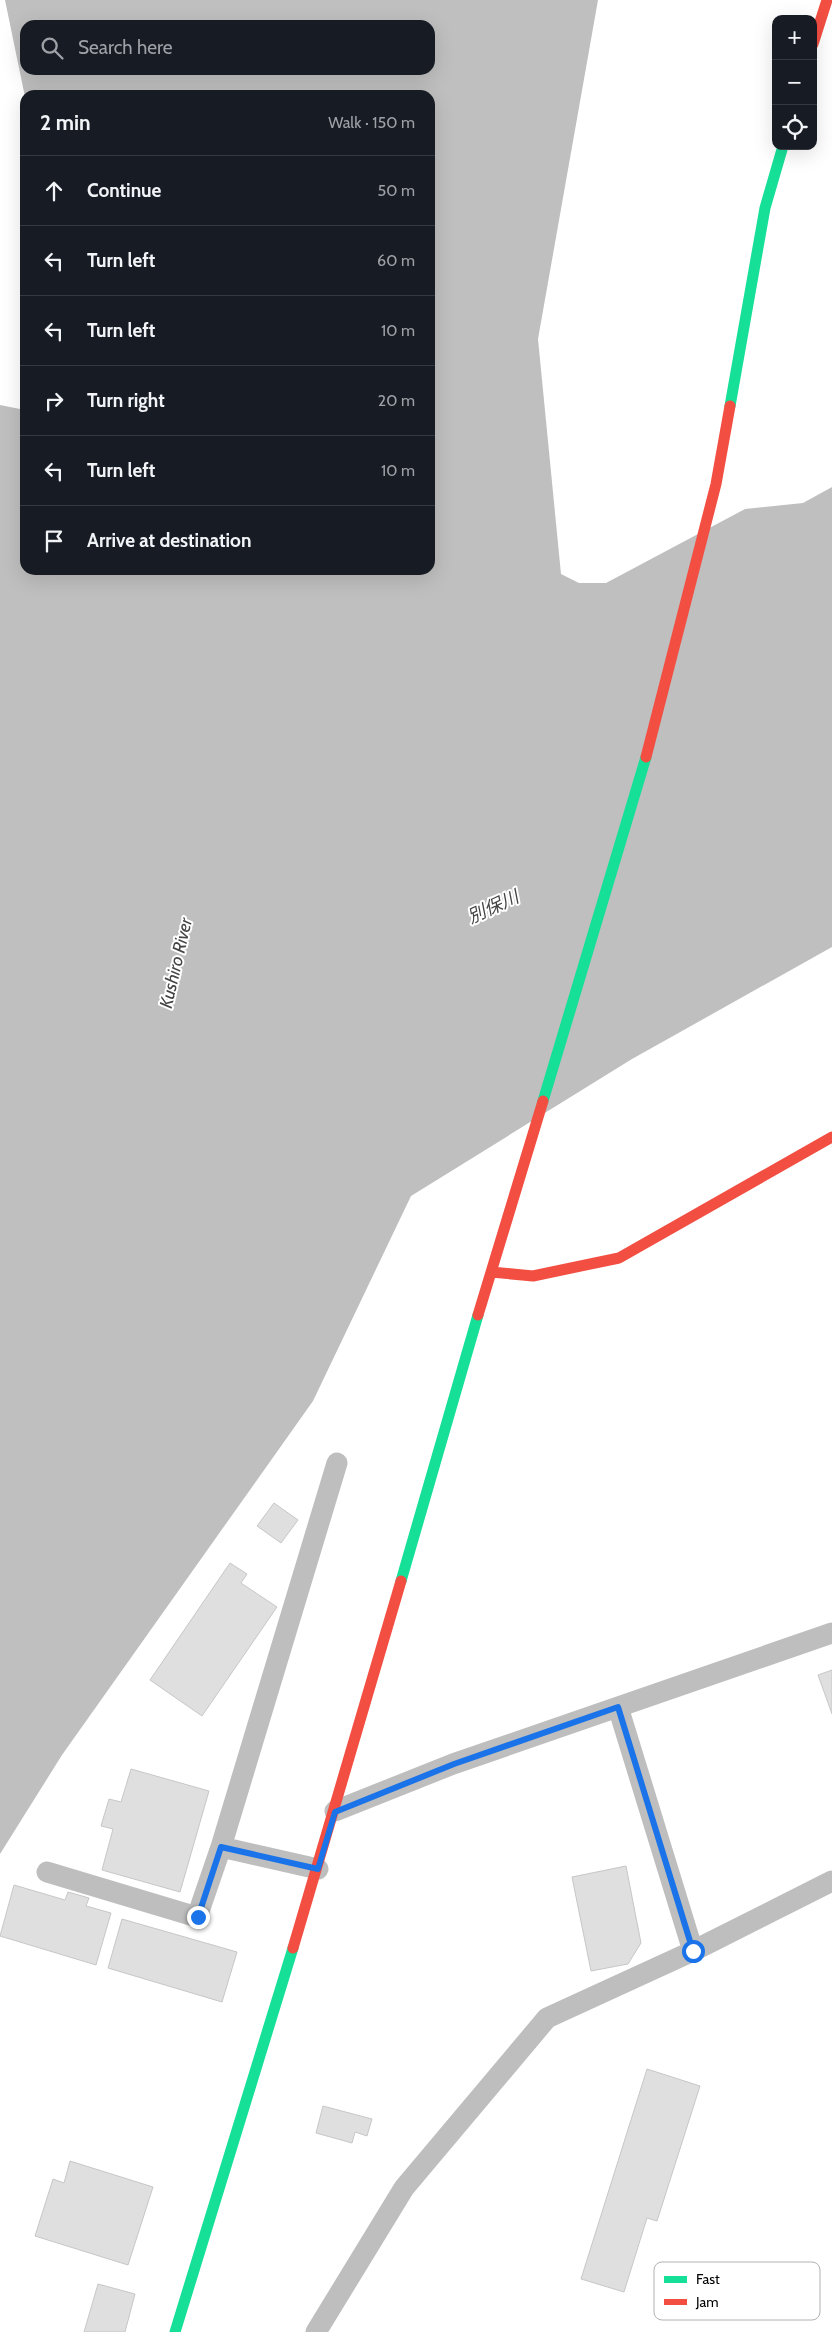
<!DOCTYPE html>
<html lang="en">
<head>
<meta charset="utf-8">
<style>
  body { margin:0; font-family:Cabin,"Noto Sans JP",sans-serif; background:#242831; color:#f1f3f6 }
  .controls { position:absolute; right:15px; top:15px; display:grid; overflow:hidden; border-radius:10px; box-shadow:0 5px 20px #0002 }
  .controls button { width:45px; height:45px; display:grid; place-items:center; padding:0; border:0; border-bottom:1px solid #363941; background:#171b24; color:#f1f3f6; font:25px sans-serif }
  .stop { position:absolute; width:15px; height:15px; margin:-11px; border:4px solid #1a73e8; border-radius:50%; background:#fff }
  .stop.end { background:#1a73e8; border-color:#fff; box-shadow:0 1px 5px #0008 }
  .list { margin:0; padding:0; list-style:none }
  h2 { display:flex; justify-content:space-between; align-items:center; height:65px; margin:0; padding:0 20px; font-size:21px }
  h2 small { font-size:16px; font-weight:400; color:#9ea1a6 }
  .list li { display:grid; grid-template-columns:32px 1fr auto; gap:15px; align-items:center; box-sizing:border-box; height:70px; padding:0 20px; border-top:1px solid #363941 }
  .list b { display:block; font-size:19px; white-space:nowrap }
  .list em { font-size:16px; font-style:normal; color:#9ea1a6 }
  .icon { flex:none; width:28px; height:28px; fill:none; stroke:currentColor; stroke-width:2; stroke-linecap:round; stroke-linejoin:round }
  .map { position:relative; flex:none; width:832px; height:2332px; overflow:hidden }
  .search { position:absolute; background:#171b24; box-shadow:0 5px 20px #0002; left:20px; top:20px; width:415px; height:55px; display:flex; align-items:center; gap:12px; box-sizing:border-box; padding:0 18px; border-radius:15px; color:#9ea1a6; font-size:19px }
  .panel { position:absolute; background:#171b24; box-shadow:0 5px 20px #0002; left:20px; top:90px; width:415px; height:485px; border-radius:15px }
  .map>svg:first-child { display:block }
</style>
</head>
<body>
<div class="map">
<svg width="832" height="2332" viewBox="0 0 832 2332">
  <rect width="100%" height="100%" fill="#fff"/>
  <path fill="#bfbfbf" fill-rule="evenodd" d="M5 0H598L538 339 561 574 579 583H606L745 509 803 503 832 487V947L632 1059 411 1196 313 1401 62 1755 0 1854V405L25 410V570H430V95L25 97ZM25 25H430V70H25Z"/>
  <path fill="#dfdfdf" stroke="#c7c7c7" d="M274 1503 298 1520 281 1543 257 1526Z
    M230 1563 247 1574 241 1583 277 1607 202 1716 150 1680Z
    M832 1670V1714L818 1675Z
    M131 1769 209 1791 180 1892 102 1870 113 1829 101 1826 109 1799 121 1802Z
    M626 1866 641 1943 628 1964 591 1971 572 1877Z
    M14 1885 65 1900 68 1892 89 1898 86 1906 111 1913 96 1965 0 1936Z
    M122 1919 237 1952 222 2002 108 1968Z
    M647 2069 700 2086 657 2221 647 2218 624 2292 581 2279Z
    M323 2106 372 2119 367 2136 355 2132 352 2143 316 2133Z
    M70 2161 153 2187 128 2265 35 2236 53 2179 64 2183Z
    M98 2284 135 2294 125 2332H84Z"/>
  <g fill="none" stroke-linecap="round" stroke-linejoin="round">
    <path stroke="#bebebe" stroke-width="21" d="M618 1707 693 1951
      M335 1811 453 1764 832 1633
      M318 1869 221 1847 337 1463
      M47 1872 197 1917 221 1847
      M316 2332 404 2188 547 2018 693 1951 832 1881"/>
    <path stroke="#16e098" stroke-width="11" d="M730 406 765 208 783 146
      M543 1101 646 757
      M401 1581 478 1315
      M175 2332 293 1948"/>
    <path stroke="#f24e42" stroke-width="11" d="M813 44 827 0
      M646 757 716 484 730 406
      M491 1272 533 1276 619 1258 832 1137
      M478 1315 543 1101
      M293 1948 401 1581"/>
  </g>
  <g fill="none" stroke-linecap="round" stroke-linejoin="round">
    <path stroke="#1a73e8" stroke-width="6" d="M198 1917 221 1847 318 1869 335 1812 454 1764 618 1707 693 1951"/>
  </g>
  <g text-anchor="middle" dominant-baseline="central" stroke-width="4" stroke-linejoin="round" paint-order="stroke">
    <g font-size="18" font-style="italic" fill="#444" stroke="#fff">
      <text transform="translate(493 907) rotate(-25)">別保川</text>
      <text transform="translate(176 963) rotate(-77)">Kushiro River</text>
    </g>
  </g>
  <rect x="654" y="2262" width="166" height="58" rx="8" fill="#fff" stroke="#b2b2b2" stroke-width="1"/>
  <rect x="664" y="2276" width="23" height="7" fill="#16e098"/>
  <rect x="664" y="2299" width="23" height="6" fill="#f24e42"/>
  <g font-size="14" fill="#000">
    <text x="696" y="2284">Fast</text>
    <text x="696" y="2307">Jam</text>
  </g>
</svg>
<div class="controls">
<button>+</button>
<button>−</button>
<button><svg class="icon" aria-label="locate" viewBox="0 0 24 24"><circle cx="12" cy="12" r="6"/><path d="M12 2v4M12 18v4M2 12h4M18 12h4"/></svg></button>
</div>
<div class="stop" style="left:693px;top:1951px"></div>
<div class="stop end" style="left:198px;top:1917px"></div>
<div class="search"><svg class="icon" aria-label="search" viewBox="0 0 24 24"><circle cx="10" cy="10" r="6"/><path d="M15 15l6 6"/></svg>Search here</div>
<section class="panel">
<h2>2 min<small>Walk · 150 m</small></h2>
<ul class="list">
<li><svg class="icon" aria-label="ahead" viewBox="0 0 24 24"><path d="M12 20V5M6 11l6-6 6 6"/></svg><div><b>Continue</b></div><em>50 m</em></li>
<li><svg class="icon" aria-label="left" viewBox="0 0 24 24"><path d="M17 20v-9H6M10 6l-5 5 5 5"/></svg><div><b>Turn left</b></div><em>60 m</em></li>
<li><svg class="icon" aria-label="left" viewBox="0 0 24 24"><path d="M17 20v-9H6M10 6l-5 5 5 5"/></svg><div><b>Turn left</b></div><em>10 m</em></li>
<li><svg class="icon" aria-label="right" viewBox="0 0 24 24"><path d="M7 20v-9h11M14 6l5 5-5 5"/></svg><div><b>Turn right</b></div><em>20 m</em></li>
<li><svg class="icon" aria-label="left" viewBox="0 0 24 24"><path d="M17 20v-9H6M10 6l-5 5 5 5"/></svg><div><b>Turn left</b></div><em>10 m</em></li>
<li><svg class="icon" aria-label="arrive" viewBox="0 0 24 24"><path d="M6 21V4h12l-3 4 3 4H6"/></svg><div><b>Arrive at destination</b></div></li>
</ul>
</section>
</div>
</body>
</html>
